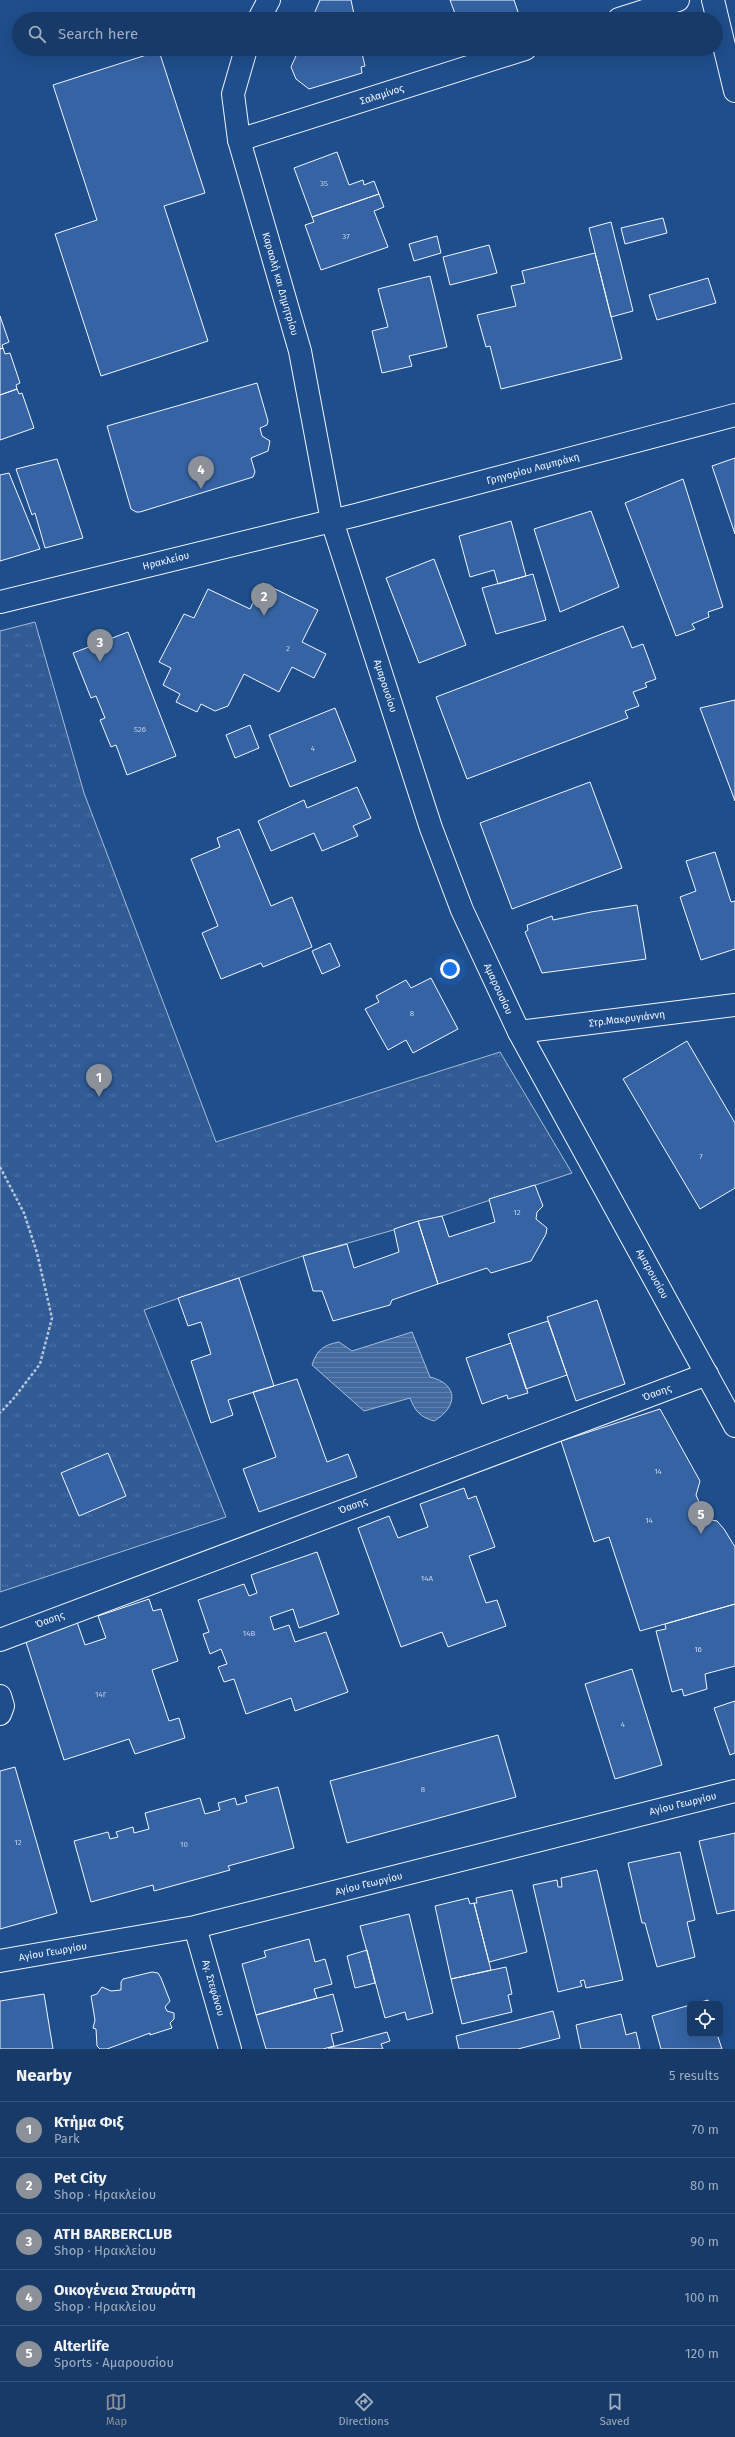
<!DOCTYPE html>
<html lang="en">
<head>
<meta charset="utf-8">
<style>
  body { margin:0; font-family:"Fira Sans",sans-serif; background:#20416f; color:#f1f3f6 }
  .controls { position:absolute; right:12px; bottom:12px; display:grid; overflow:hidden; border-radius:6px; box-shadow:0 4px 16px #0002 }
  .controls button { width:36px; height:36px; display:grid; place-items:center; padding:0; border:0; border-bottom:1px solid #36547d; background:#173a69; color:#f1f3f6; font:20px sans-serif }
  .you { position:absolute; left:450px; top:969px; width:14px; height:14px; margin:-10px; border:3px solid #fff; border-radius:50%; background:#1a73e8; box-shadow:0 0 0 6px #1a73e833 }
  .badge { display:grid; place-items:center; width:26px; height:26px; border-radius:50%; background:#8c9099; color:#fff; font-size:13px; font-weight:700 }
  .pin { position:absolute; translate:-50% -33px; filter:drop-shadow(0 1px 2px #0008) }
  .pin::after { content:''; position:absolute; top:21px; width:14px; height:12px; background:inherit; clip-path:polygon(0 0,100% 0,50% 100%) }
  .list { margin:0; padding:0; list-style:none }
  h2 { display:flex; justify-content:space-between; align-items:center; height:52px; margin:0; padding:0 16px; font-size:17px }
  h2 small { font-size:13px; font-weight:400; color:#9eadc0 }
  .list li { display:grid; grid-template-columns:26px 1fr auto; gap:12px; align-items:center; box-sizing:border-box; height:56px; padding:0 16px; border-top:1px solid #36547d }
  .list b { display:block; font-size:15px; white-space:nowrap }
  .list p { margin:0; font-size:13px; white-space:nowrap; color:#9eadc0 }
  .list em { font-size:13px; font-style:normal; color:#9eadc0 }
  .icon { flex:none; width:22px; height:22px; fill:none; stroke:currentColor; stroke-width:2; stroke-linecap:round; stroke-linejoin:round }
  .map { position:relative; flex:none; width:735px; height:2049px; overflow:hidden }
  .search { position:absolute; background:#173a69; box-shadow:0 4px 16px #0002; left:12px; right:12px; top:12px; height:44px; display:flex; align-items:center; gap:10px; box-sizing:border-box; padding:0 14px; border-radius:22px; color:#9eadc0; font-size:15px }
  .sheet { height:332px; background:#173a69 }
  nav { display:flex; justify-content:space-around; align-items:center; box-sizing:border-box; height:56px; border-top:1px solid #36547d; background:#173a69; font-size:11px; color:#9eadc0 }
  nav a { display:grid; justify-items:center; gap:2px }
  nav .on { color:#8c9099 }
  .map>svg:first-child { display:block }
</style>
</head>
<body>
<div class="map">
<svg width="735" height="2049" viewBox="0 0 735 2049">
  <defs>
    <pattern id="park-tufts" width="24" height="20" patternUnits="userSpaceOnUse"><rect width="24" height="20" fill="#305b95"/><path d="M3 7l-1-3M5 7V3M7 7l1-3M15 17l-1-3M17 17v-4M19 17l1-3" fill="none" stroke="#4e73a5"/></pattern>
    <pattern id="water-rules" width="6" height="5" patternUnits="userSpaceOnUse"><rect width="6" height="5" fill="#446ba0"/><path d="M0 2.5h6" fill="none" stroke="#5f81ae"/></pattern>
  </defs>
  <rect width="100%" height="100%" fill="#1f4e8c"/>
  <path fill="url(#park-tufts)" stroke="#a8bbd7" d="M35 622 84 793 216 1142 500 1052 572 1173 442 1216 303 1256 144 1310 226 1517 0 1592V631Z"/>
  <path fill="url(#water-rules)" stroke="#a8bbd7" d="M412 1332 430 1377C459 1384 458 1407 434 1421 420 1417 415 1411 410 1398L364 1411 312 1365C317 1350 323 1345 339 1342L352 1351Z"/>
  <path fill="#3563a3" stroke="#f2f6ff" d="M320 0H351L355 19H312Z
    M450 0H514L519 15 506 19H457Z
    M299 49H361L365 66 361 67 362 73 309 89 296 79 291 67Z
    M159 51 205 193 164 206 208 341 101 376 55 234 97 220 53 85Z
    M337 152 349 185 363 180 364 185 374 181 379 194 312 217 294 168Z
    M379 194 384 207 374 211 388 247 321 270 305 225 314 222 312 217Z
    M663 218 667 233 625 244 621 228Z
    M611 222 633 311 611 317 589 228Z
    M437 236 441 253 414 261 409 244Z
    M489 245 497 273 450 285 443 257Z
    M595 253 622 359 501 389 490 346 486 347 477 315 516 306 511 286 525 283 522 271Z
    M430 276 447 347 409 356 412 366 382 373 372 331 388 327 378 289Z
    M708 278 716 303 657 320 649 295Z
    M0 316 9 342 2 345 3 348 0 349Z
    M3 348 5 354 10 353 20 383 16 385 17 389 0 395V349Z
    M257 383 268 421 267 425 260 428 262 436 270 441 268 451 251 458 255 472 253 477 140 512H136L131 509 107 426Z
    M17 389 19 394 22 393 34 428 0 440V395Z
    M735 458V534L712 466Z
    M57 459 83 538 45 548 35 513 32 515 16 469Z
    M9 473 40 549 0 561V475Z
    M683 479 723 607 708 612 709 617 692 624 695 629 676 636 625 503Z
    M591 511 619 587 560 612 534 529Z
    M511 521 526 576 498 584 494 570 470 577 459 536Z
    M434 559 466 645 419 663 386 578Z
    M533 574 546 620 496 634 482 588Z
    M263 583 318 610 302 642 326 654 314 678 292 667 279 692 244 674 228 706 215 711 201 704 197 712 176 702 180 694 163 685 171 668 159 662 184 614 194 618 208 589 250 609Z
    M623 626 632 648 643 644 656 679 645 683 647 687 633 692 639 706 625 711 628 718 467 779 436 697Z
    M128 632 176 756 127 775 116 745 111 747 100 720 105 718 96 696 91 698 73 653Z
    M735 700V801L700 708Z
    M335 708 356 761 290 787 269 735Z
    M250 725 259 748 235 758 226 735Z
    M590 782 622 868 512 909 480 823Z
    M357 787 371 818 353 826 358 836 322 851 314 833 271 851 258 821 304 800 307 808Z
    M239 829 271 906 292 897 312 947 263 967 261 963 221 979 202 933 218 926 191 859 220 847 217 838Z
    M715 852 731 902 735 901V949L701 960 680 897 696 891 686 861Z
    M637 905 646 959 542 973 525 932 528 930 527 925 552 916 553 920 591 912Z
    M330 943 340 966 322 974 312 951Z
    M431 978 458 1029 413 1053 406 1040 388 1050 365 1009 379 1002 376 996 406 980 411 988Z
    M687 1041 735 1123V1188L700 1209 623 1079Z
    M535 1185 543 1206 537 1212 536 1219 547 1228 546 1234 531 1261 491 1273 487 1268 438 1284 418 1221 442 1216 449 1237 495 1222 489 1199Z
    M418 1221 438 1284 392 1300 390 1305 333 1321 322 1291H313L303 1256 347 1244 354 1268 399 1252 394 1229Z
    M239 1278 274 1386 228 1400 233 1415 211 1423 191 1361 211 1354 201 1322 188 1326 178 1298Z
    M597 1300 625 1384 576 1401 547 1317Z
    M548 1321 567 1375 526 1389 508 1334Z
    M511 1343 528 1393 508 1399 507 1395 482 1404 466 1358Z
    M297 1379 327 1462 348 1454 357 1477 259 1512 243 1469 276 1457 253 1392Z
    M660 1409 700 1481 696 1495 706 1519 717 1521 724 1529 735 1547V1604L640 1631 609 1537 594 1542 561 1441Z
    M108 1453 126 1496 79 1516 61 1473Z
    M464 1488 468 1499 476 1496 495 1547 469 1556 486 1603 497 1600 506 1626 448 1647 442 1632 401 1647 358 1528 389 1516 398 1538 428 1527 420 1504Z
    M317 1552 339 1614 299 1628 293 1609 270 1617 274 1630 289 1625 295 1642 326 1632 348 1692 295 1711 291 1698 246 1714 234 1679 224 1682 218 1667 227 1664 221 1649 210 1654 203 1634 209 1632 198 1600 244 1584 249 1596 257 1593 251 1575Z
    M149 1599 153 1611 161 1609 178 1661 152 1670 169 1721 179 1718 185 1738 135 1754 129 1739 64 1760 25 1639 77 1622 85 1645 106 1638 98 1616Z
    M735 1604V1666L705 1674 707 1689 684 1696 682 1689 672 1692 656 1631 666 1629 665 1624Z
    M632 1669 662 1765 615 1779 585 1684Z
    M735 1701V1753L730 1755 714 1708Z
    M498 1735 516 1797 347 1843 330 1781Z
    M15 1767 57 1913 0 1929V1771Z
    M278 1787 294 1848 228 1866 230 1870 154 1891 153 1885 91 1902 74 1841 108 1832 110 1839 118 1837 116 1832 133 1827 134 1833 149 1829 145 1813 200 1798 205 1814 220 1810 218 1803 235 1798 237 1805 247 1802 245 1796Z
    M735 1833V1910L717 1914 699 1841Z
    M680 1852 695 1920 687 1922 695 1957 657 1967 645 1923H642L628 1863Z
    M597 1870 623 1980 586 1988 584 1980 580 1981 582 1986 558 1992 533 1885 557 1880 558 1887H562L561 1878Z
    M512 1890 527 1952 489 1962 474 1903H477L476 1898Z
    M468 1898 470 1904 474 1903 491 1970 451 1979 435 1906Z
    M409 1914 433 2013 407 2020 405 2012 385 2018 360 1926Z
    M309 1939 315 1962 325 1959 332 1984 314 1989 317 1998 256 2015 242 1964 266 1957 264 1951Z
    M367 1950 375 1983 355 1988 347 1956Z
    M506 1967 512 1994 508 1995 512 2012 462 2024 451 1979Z
    M152 1972 158 1973 161 1978 170 2001 165 2007 167 2011 174 2013V2019L170 2023 172 2028 150 2035V2033L107 2049H100L97 2046 96 2029 93 2028 95 2020 91 1996 97 1994 102 1987 111 1991 121 1990V1982L123 1979Z
    M44 1994 53 2049H0V2001Z
    M333 1994 343 2031 331 2034 334 2046 323 2049H266L256 2015Z
    M708 2000 709 2004H694Z
    M690 2005V2034H717L722 2049H661L652 2016Z
    M553 2011 560 2038 518 2049H459L456 2036Z
    M621 2014 626 2035 636 2032 640 2049H581L576 2025Z
    M387 2032 390 2041 381 2044 383 2049 328 2048Z"/>
  <g fill="none" stroke-linecap="round" stroke-linejoin="round">
    <g stroke="#f2f6ff" stroke-width="24">
      <path id="street" d="M713 0 735 91
        M619 19 678 0
        M239 140 525 49
        M519 1032 735 1005
        M0 1640 707 1374
        M0 1696 3 1706 0 1714
        M195 1927 230 2049
        M0 1961 195 1927 735 1791"/>
    </g>
    <g stroke="#f2f6ff" stroke-width="24">
      <path id="secondary" d="M259 19 269 0
        M246 49 233 94 239 140 300 351 332 521 431 828 462 910 519 1032 735 1426
        M0 602 356 515 735 415"/>
    </g>
    <path stroke="#b3c4dc" stroke-width="2.5" stroke-dasharray="3 2" stroke-linecap="butt" d="M0 1167 24 1213 37 1253 52 1318 40 1364 14 1398 0 1413"/>
    <use href="#street" stroke="#1f4e8c" stroke-width="22"/>
    <use href="#secondary" stroke="#1f4e8c" stroke-width="22"/>
  </g>
  <g text-anchor="middle" dominant-baseline="central" stroke-width="3" stroke-linejoin="round" paint-order="stroke">
    <g font-size="8" fill="#c3d1e8">
      <text x="324" y="183">35</text>
      <text x="346" y="236">37</text>
      <text x="288" y="648">2</text>
      <text x="140" y="729">526</text>
      <text x="313" y="748">4</text>
      <text x="412" y="1013">8</text>
      <text x="701" y="1156">7</text>
      <text x="517" y="1212">12</text>
      <text x="658" y="1471">14</text>
      <text x="649" y="1520">14</text>
      <text x="427" y="1578">14A</text>
      <text x="249" y="1633">14B</text>
      <text x="698" y="1649">16</text>
      <text x="101" y="1694">14Γ</text>
      <text x="623" y="1724">4</text>
      <text x="423" y="1789">8</text>
      <text x="18" y="1842">12</text>
      <text x="184" y="1844">10</text>
    </g>
    <g font-size="10" fill="#f2f6ff" stroke="#1f4e8c">
      <text transform="translate(382 95) rotate(-18)">Σαλαμίνος</text>
      <text transform="translate(280 284) rotate(74)">Καραολή και Δημητρίου</text>
      <text transform="translate(533 469) rotate(-15)">Γρηγορίου Λαμπράκη</text>
      <text transform="translate(166 561) rotate(-14)">Ηρακλείου</text>
      <text transform="translate(385 686) rotate(72)">Αμαρουσίου</text>
      <text transform="translate(498 989) rotate(65)">Αμαρουσίου</text>
      <text transform="translate(627 1019) rotate(-7)">Στρ.Μακρυγιάννη</text>
      <text transform="translate(652 1274) rotate(61)">Αμαρουσίου</text>
      <text transform="translate(657 1393) rotate(-20)">Όασης</text>
      <text transform="translate(353 1506) rotate(-20)">Όασης</text>
      <text transform="translate(50 1620) rotate(-20)">Όασης</text>
      <text transform="translate(683 1804) rotate(-14)">Αγίου Γεωργίου</text>
      <text transform="translate(369 1884) rotate(-14)">Αγίου Γεωργίου</text>
      <text transform="translate(53 1952) rotate(-10)">Αγίου Γεωργίου</text>
      <text transform="translate(213 1988) rotate(74)">Αγ. Στεφάνου</text>
    </g>
  </g>
</svg>
<div class="controls">
<button><svg class="icon" aria-label="locate" viewBox="0 0 24 24"><circle cx="12" cy="12" r="6"/><path d="M12 2v4M12 18v4M2 12h4M18 12h4"/></svg></button>
</div>
<div class="you"></div>
<div class="pin badge" style="left:99px;top:1097px">1</div>
<div class="pin badge" style="left:264px;top:616px">2</div>
<div class="pin badge" style="left:100px;top:662px">3</div>
<div class="pin badge" style="left:201px;top:489px">4</div>
<div class="pin badge" style="left:701px;top:1534px">5</div>
<div class="search"><svg class="icon" aria-label="search" viewBox="0 0 24 24"><circle cx="10" cy="10" r="6"/><path d="M15 15l6 6"/></svg>Search here</div>
</div>
<section class="sheet">
<h2>Nearby<small>5 results</small></h2>
<ul class="list">
<li><span class="badge">1</span><div><b>Κτήμα Φιξ</b><p>Park</p></div><em>70 m</em></li>
<li><span class="badge">2</span><div><b>Pet City</b><p>Shop · Ηρακλείου</p></div><em>80 m</em></li>
<li><span class="badge">3</span><div><b>ATH BARBERCLUB</b><p>Shop · Ηρακλείου</p></div><em>90 m</em></li>
<li><span class="badge">4</span><div><b>Οικογένεια Σταυράτη</b><p>Shop · Ηρακλείου</p></div><em>100 m</em></li>
<li><span class="badge">5</span><div><b>Alterlife</b><p>Sports · Αμαρουσίου</p></div><em>120 m</em></li>
</ul>
</section>
<nav>
<a class="on"><svg class="icon" aria-label="map" viewBox="0 0 24 24"><path d="M3 6l6-2 6 2 6-2v14l-6 2-6-2-6 2zM9 4v14M15 6v14"/></svg>Map</a>
<a><svg class="icon" aria-label="directions" viewBox="0 0 24 24"><path d="M12 3l9 9-9 9-9-9zM9 14v-3h6M13 9l2 2-2 2"/></svg>Directions</a>
<a><svg class="icon" aria-label="saved" viewBox="0 0 24 24"><path d="M7 4h10v16l-5-4-5 4z"/></svg>Saved</a>
</nav>
</body>
</html>
